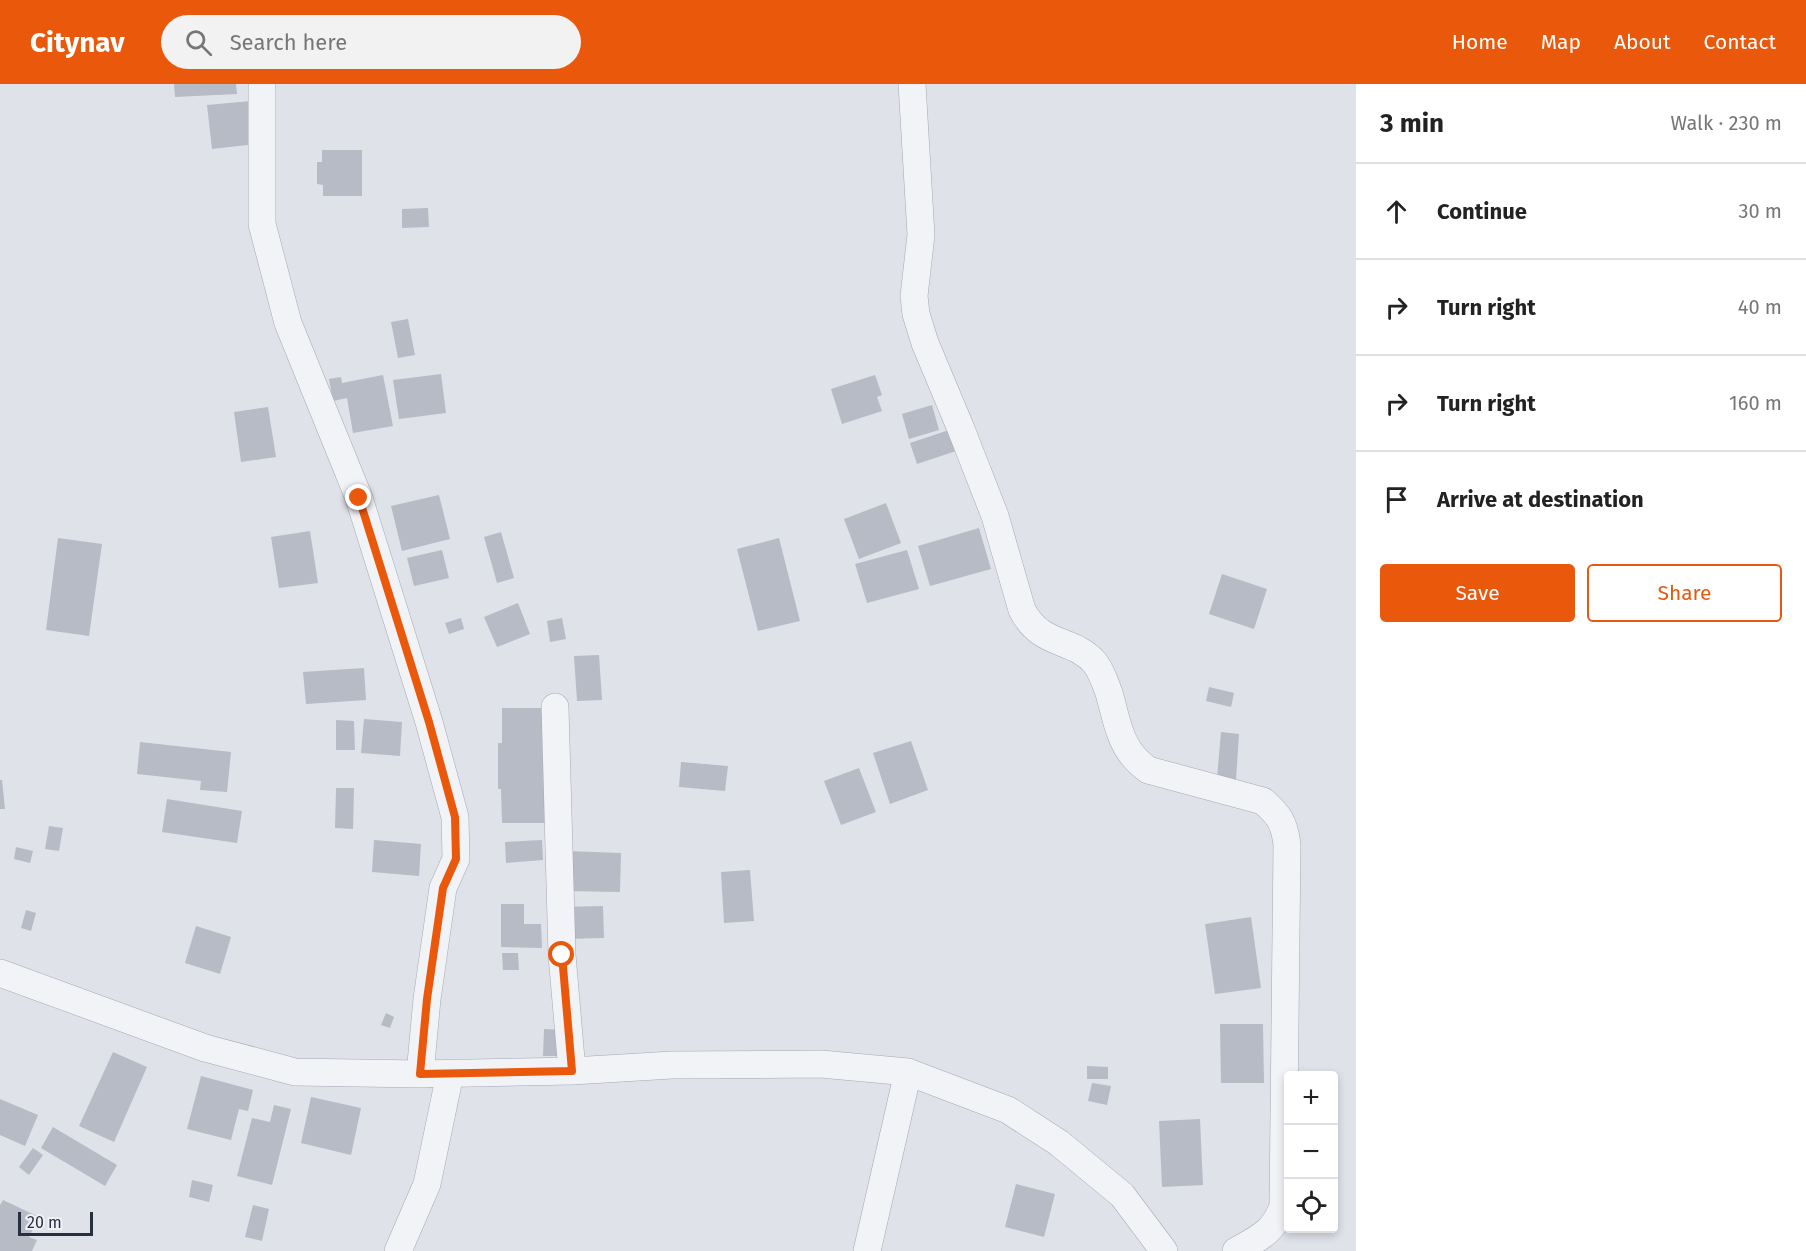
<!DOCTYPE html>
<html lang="en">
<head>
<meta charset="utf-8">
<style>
  body { margin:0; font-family:"Fira Sans",sans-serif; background:#f2f2f2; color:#222 }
  .controls { position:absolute; right:18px; bottom:18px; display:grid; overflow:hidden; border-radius:6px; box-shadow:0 3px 9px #0003 }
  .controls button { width:54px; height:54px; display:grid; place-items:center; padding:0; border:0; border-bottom:2px solid #e0e0e0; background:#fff; color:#222; font:30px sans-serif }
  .scale { position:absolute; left:18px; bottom:15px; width:75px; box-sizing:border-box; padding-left:6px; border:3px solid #282f40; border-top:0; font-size:16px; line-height:21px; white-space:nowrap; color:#282f40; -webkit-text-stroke:4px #eff1f6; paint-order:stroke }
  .stop { position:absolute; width:18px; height:18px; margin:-14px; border:4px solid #ea580c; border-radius:50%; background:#fff }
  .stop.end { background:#ea580c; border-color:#fff; box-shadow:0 2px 6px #0008 }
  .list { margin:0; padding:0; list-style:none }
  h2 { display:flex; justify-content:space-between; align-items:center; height:78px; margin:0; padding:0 24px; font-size:26px }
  h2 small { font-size:20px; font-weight:400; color:#767676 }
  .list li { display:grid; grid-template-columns:39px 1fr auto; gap:18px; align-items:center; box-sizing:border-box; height:96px; padding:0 24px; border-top:2px solid #e0e0e0 }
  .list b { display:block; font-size:22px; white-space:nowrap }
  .list em { font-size:20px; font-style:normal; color:#767676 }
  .actions { display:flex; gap:12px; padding:18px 24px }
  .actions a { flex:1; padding:14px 0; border:2px solid #ea580c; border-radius:6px; text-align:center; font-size:21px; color:#ea580c }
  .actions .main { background:#ea580c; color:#fff }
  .icon { flex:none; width:33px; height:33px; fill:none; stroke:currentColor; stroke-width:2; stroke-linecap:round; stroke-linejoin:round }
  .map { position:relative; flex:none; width:1356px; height:1167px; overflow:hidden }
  header { display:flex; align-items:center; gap:36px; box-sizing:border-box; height:84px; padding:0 30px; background:#ea580c; color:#fff }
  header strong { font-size:28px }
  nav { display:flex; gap:33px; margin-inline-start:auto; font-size:21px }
  .search { width:420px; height:54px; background:#f2f2f2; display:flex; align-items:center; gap:15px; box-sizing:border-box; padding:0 21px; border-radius:33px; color:#767676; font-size:22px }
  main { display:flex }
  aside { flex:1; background:#fff }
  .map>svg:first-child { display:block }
</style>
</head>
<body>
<header>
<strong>Citynav</strong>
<div class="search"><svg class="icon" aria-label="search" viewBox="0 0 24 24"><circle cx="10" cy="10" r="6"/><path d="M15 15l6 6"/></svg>Search here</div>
<nav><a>Home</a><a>Map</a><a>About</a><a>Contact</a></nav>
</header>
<main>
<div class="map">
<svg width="1356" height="1167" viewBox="0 0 1356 1167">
  <rect width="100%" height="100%" fill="#dfe2e9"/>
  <path fill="#b6bbc5" d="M174 0H236L237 10 175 13Z
    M251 17 256 60 212 65 207 21Z
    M322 66H362V112H323V101L317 100V78H322Z
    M428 124 429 143 402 144V125Z
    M408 235 415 271 398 274 391 238Z
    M441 290 446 329 399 335 393 296Z
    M383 291 393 342 353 349 347 314 333 317 329 295 341 293 342 299Z
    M875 291 882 311 877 313 882 327 842 340 831 305Z
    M932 321 939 346 909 355 902 330Z
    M268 323 276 373 241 378 234 328Z
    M949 346 956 367 917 380 910 359Z
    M439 411 450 455 402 467 391 422Z
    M886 419 901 459 859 475 844 435Z
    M979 444 991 485 930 502 918 462Z
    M310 447 318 499 279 504 271 453Z
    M501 448 514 494 497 499 484 453Z
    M58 454 102 460 89 552 46 546Z
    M779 454 800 537 758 547 737 465Z
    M442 466 449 494 414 502 407 474Z
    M907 466 919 505 867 519 855 480Z
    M1222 490 1267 505 1254 545 1209 530Z
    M518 519 530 550 497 563 484 533Z
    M461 534 464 545 449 550 445 539Z
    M562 534 566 555 550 558 547 537Z
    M599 571 602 616 577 617 574 572Z
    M364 584 366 616 306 620 303 588Z
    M1209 603 1234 609 1231 623 1206 617Z
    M502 624H551L552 739H502L501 705H498V659H502Z
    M364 635 402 638 400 672 361 669Z
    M336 636 354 637 355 666H336Z
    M1221 648 1239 650 1236 696 1217 694Z
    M911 657 928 706 890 720 873 669Z
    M140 658 231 668 227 708 200 706 201 697 137 690Z
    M681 678 728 682 725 707 679 703Z
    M859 684 876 728 841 741 824 697Z
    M0 696H2L5 725H0Z
    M336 704H354L353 745 335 744Z
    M167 715 242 727 237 759 162 748Z
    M49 742 63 744 59 767 45 765Z
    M374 756 421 760 419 792 372 788Z
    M542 756 543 776 506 779 505 758Z
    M16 763 33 767 30 779 14 775Z
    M567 767 621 769 620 808 566 807Z
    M750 786 754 837 724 839 721 788Z
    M501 820H524V840H541L542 864 501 863Z
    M603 822 604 854 564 855 562 823Z
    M26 826 36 829 31 847 21 844Z
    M1251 833 1261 904 1215 910 1205 840Z
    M196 842 231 853 220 890 185 879Z
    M502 869H518L519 886H503Z
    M386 929 394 933 390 944 381 941Z
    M1220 940H1263L1264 999H1221Z
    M544 945 563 946V972H543Z
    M113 968 147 983 114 1058 79 1042Z
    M1087 982 1108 983V995H1087Z
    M201 992 253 1006 248 1027 239 1025 231 1056 187 1045Z
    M1092 999 1111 1002 1107 1021 1088 1017Z
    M311 1013 361 1024 351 1071 301 1059Z
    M0 1015 38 1031 25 1062 0 1051Z
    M274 1021 291 1025 272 1101 237 1092 252 1034 270 1038Z
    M1200 1035 1203 1101 1162 1103 1159 1037Z
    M53 1043 117 1081 105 1102 41 1064Z
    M33 1064 43 1071 29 1091 19 1083Z
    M192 1096 213 1101 209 1118 189 1113Z
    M1016 1100 1055 1110 1044 1153 1005 1143Z
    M3 1116 39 1133 29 1153 37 1156 32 1167H0V1121Z
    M253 1121 269 1125 262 1157 245 1153Z"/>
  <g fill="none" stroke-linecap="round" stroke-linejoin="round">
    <g stroke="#a4a9b3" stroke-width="28">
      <path id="street" d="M262 0V140L288 239 359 414 429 638 455 733 456 775 443 804 427 915 420 990
        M912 0 921 151 914 212 916 230 925 259 961 345 995 432 1022 526C1042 564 1073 553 1095 579 1102 588 1105 599 1109 609 1115 629 1119 657 1134 673 1138 678 1143 682 1148 686L1263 717C1279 731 1284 738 1287 760L1283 1122C1274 1148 1259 1154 1236 1167
        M555 623 562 871 572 987
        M0 889 205 964 295 988 420 990 572 987 672 981 821 980 908 988 1008 1026 1059 1059 1122 1111 1164 1167
        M398 1167 427 1100 450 990
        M867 1167 908 988"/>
    </g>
    <use href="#street" stroke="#f2f3f7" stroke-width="27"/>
  </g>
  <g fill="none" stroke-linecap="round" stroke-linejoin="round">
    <path stroke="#ea580c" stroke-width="8" d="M359 414 429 638 455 733 456 775 443 804 427 915 420 990 572 987 562 871"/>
  </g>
</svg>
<div class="controls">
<button>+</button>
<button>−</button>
<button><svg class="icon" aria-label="locate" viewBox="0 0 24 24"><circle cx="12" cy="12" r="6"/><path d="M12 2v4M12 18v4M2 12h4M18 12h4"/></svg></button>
</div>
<div class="scale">20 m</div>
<div class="stop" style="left:562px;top:871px"></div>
<div class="stop end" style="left:359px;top:414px"></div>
</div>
<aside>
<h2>3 min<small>Walk · 230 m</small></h2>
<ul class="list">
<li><svg class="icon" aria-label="ahead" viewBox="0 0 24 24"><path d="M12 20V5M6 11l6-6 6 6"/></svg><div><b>Continue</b></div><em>30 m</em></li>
<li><svg class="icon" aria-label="right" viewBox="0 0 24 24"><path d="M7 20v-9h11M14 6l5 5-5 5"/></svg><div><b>Turn right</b></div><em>40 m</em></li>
<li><svg class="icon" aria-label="right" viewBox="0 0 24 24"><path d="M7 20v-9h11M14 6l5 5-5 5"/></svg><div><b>Turn right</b></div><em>160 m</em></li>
<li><svg class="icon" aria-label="arrive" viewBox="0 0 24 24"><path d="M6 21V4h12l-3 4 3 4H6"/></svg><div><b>Arrive at destination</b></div></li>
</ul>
<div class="actions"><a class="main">Save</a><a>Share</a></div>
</aside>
</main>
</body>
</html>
